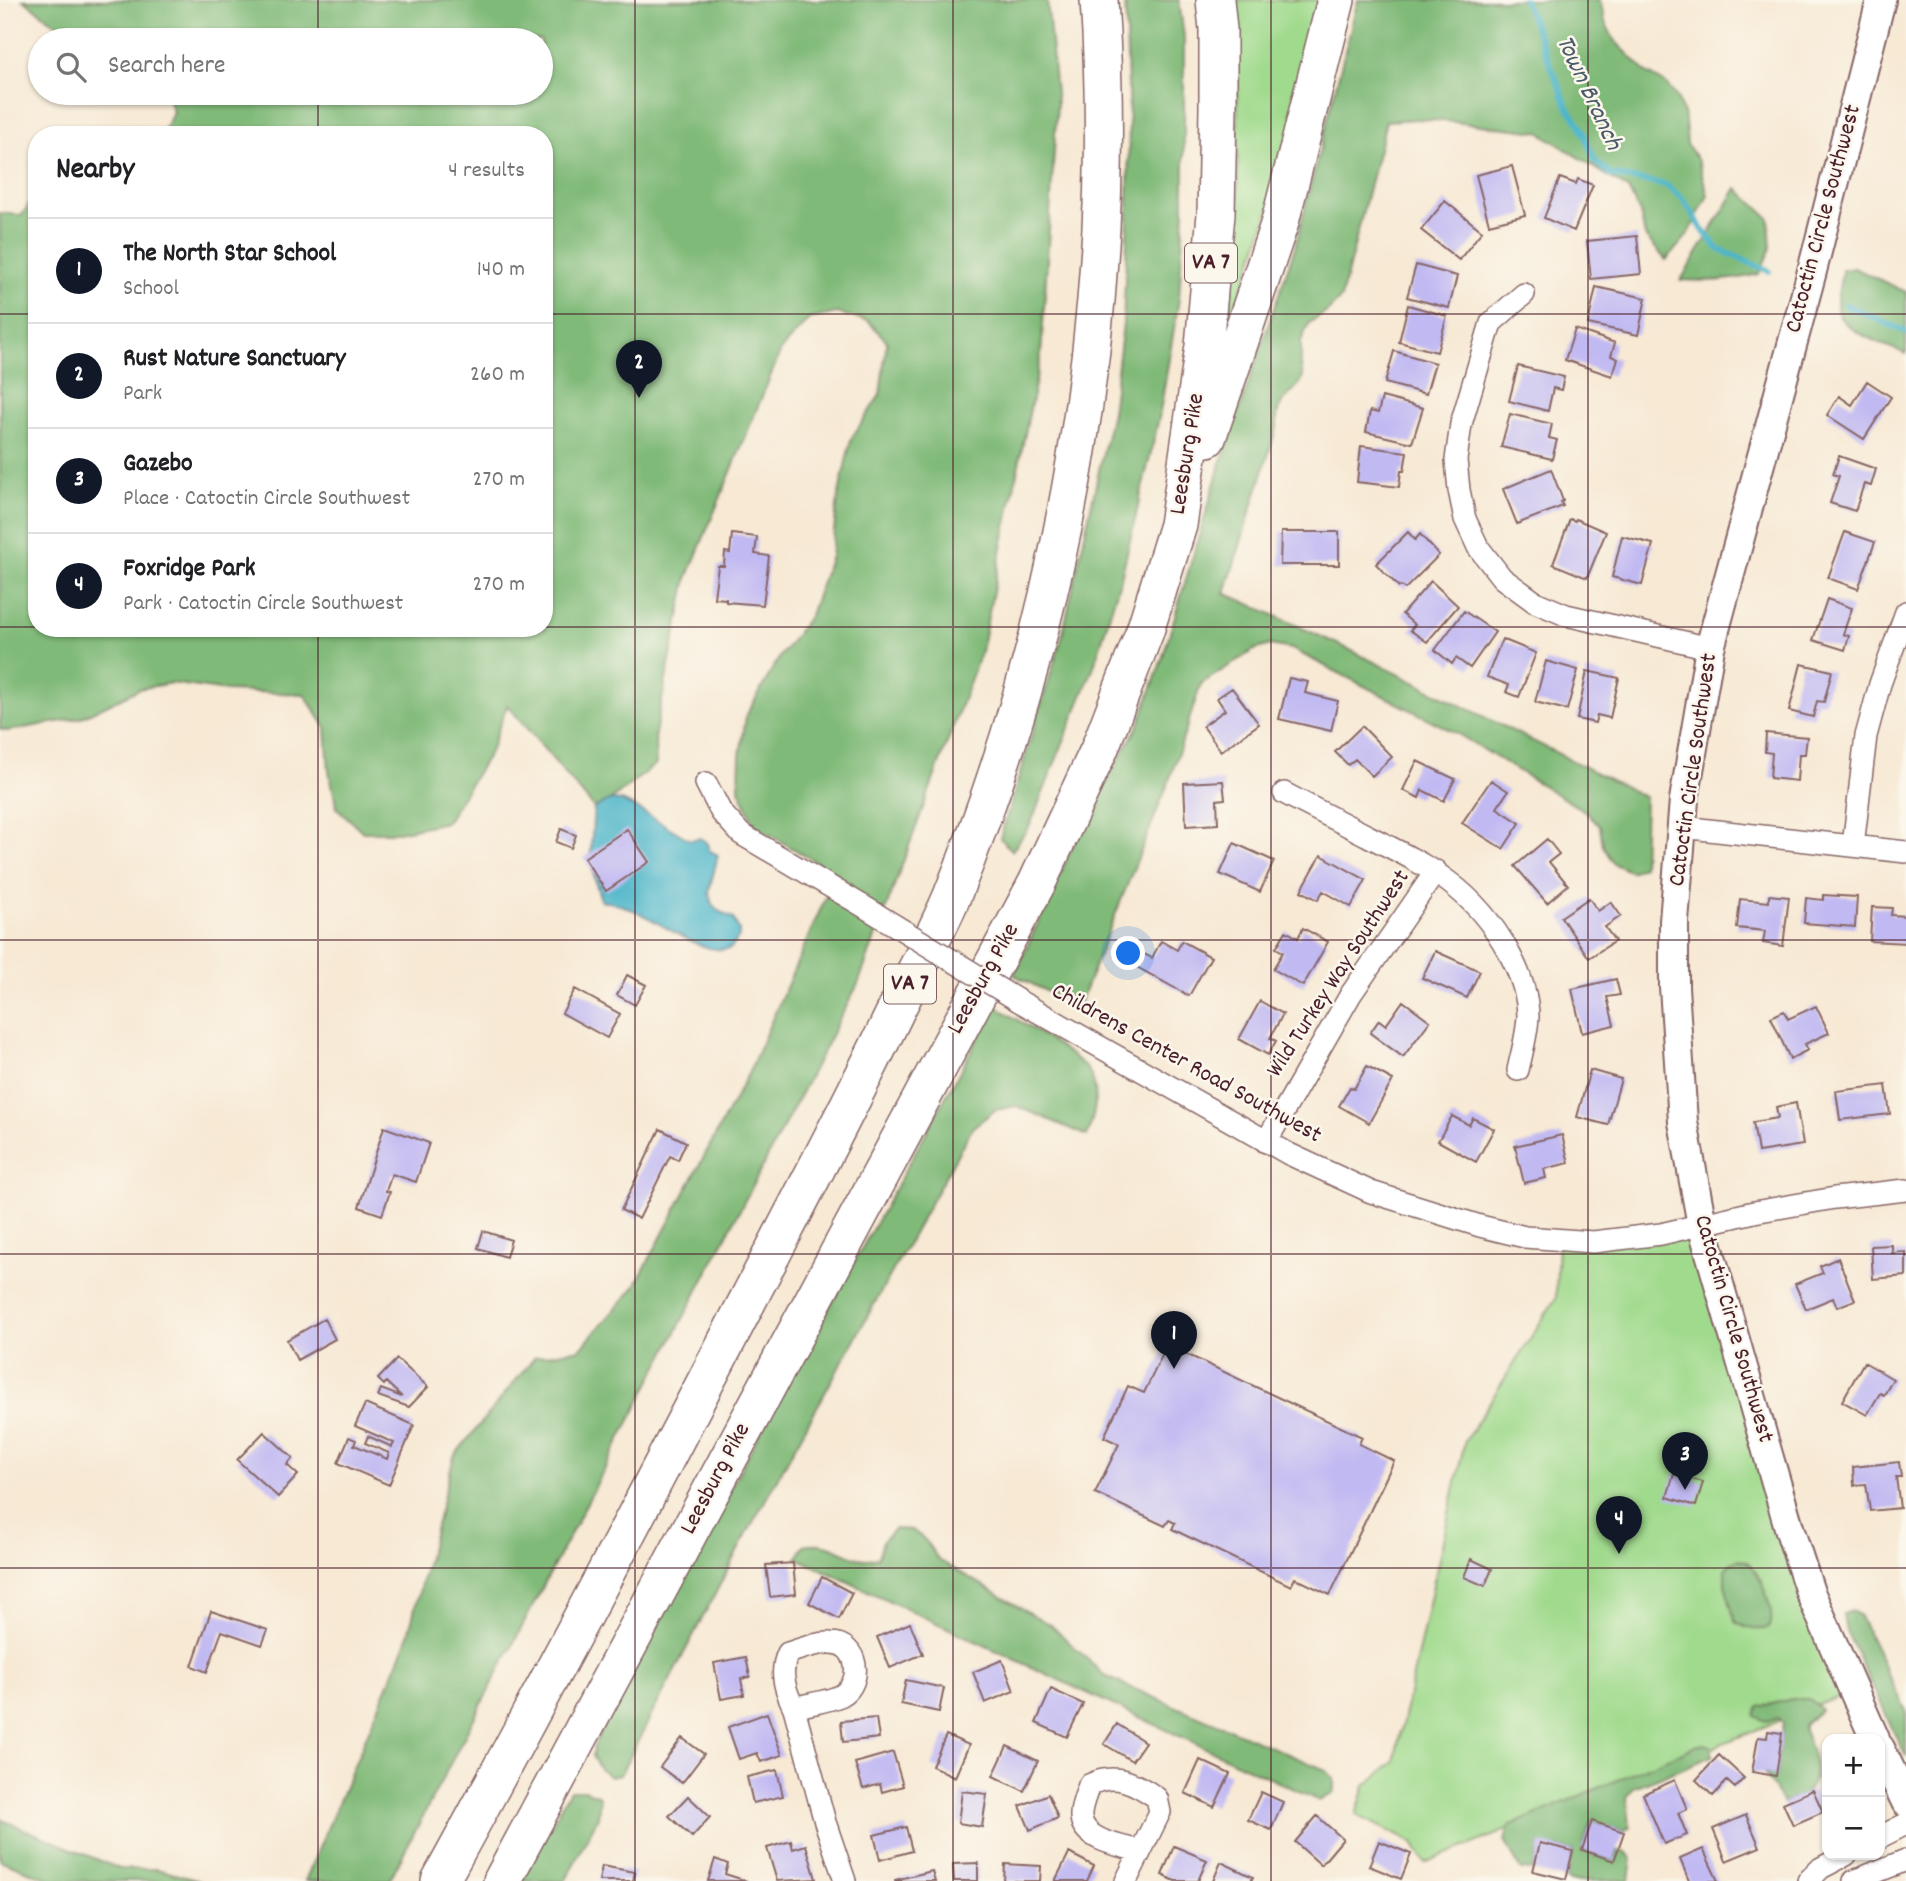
<!DOCTYPE html>
<html lang="en">
<head>
<meta charset="utf-8">
<style>
  body { margin:0; font-family:Dekko,sans-serif; background:#f2f2f2; color:#202124 }
  .controls { position:absolute; right:21px; bottom:21px; display:grid; overflow:hidden; border-radius:14px; box-shadow:0 2px 5px #0004 }
  .controls button { width:63px; height:63px; display:grid; place-items:center; padding:0; border:0; border-bottom:2px solid #e0e0e0; background:#fff; color:#202124; font:35px sans-serif }
  .you { position:absolute; left:1129px; top:954px; width:24px; height:24px; margin:-18px; border:5px solid #fff; border-radius:50%; background:#1a73e8; box-shadow:0 0 0 10px #1a73e833 }
  .badge { display:grid; place-items:center; width:46px; height:46px; border-radius:50%; background:#111827; color:#fff; font-size:23px; font-weight:700 }
  .pin { position:absolute; translate:-50% -58px; filter:drop-shadow(0 2px 4px #0008) }
  .pin::after { content:''; position:absolute; top:37px; width:24px; height:21px; background:inherit; clip-path:polygon(0 0,100% 0,50% 100%) }
  .list { margin:0; padding:0; list-style:none }
  h2 { display:flex; justify-content:space-between; align-items:center; height:91px; margin:0; padding:0 28px; font-size:30px }
  h2 small { font-size:23px; font-weight:400; color:#757577 }
  .list li { display:grid; grid-template-columns:46px 1fr auto; gap:21px; align-items:center; box-sizing:border-box; height:105px; padding:0 28px; border-top:2px solid #e0e0e0 }
  .list b { display:block; font-size:26px; white-space:nowrap }
  .list p { margin:0; font-size:23px; white-space:nowrap; color:#757577 }
  .list em { font-size:23px; font-style:normal; color:#757577 }
  .icon { flex:none; width:38px; height:38px; fill:none; stroke:currentColor; stroke-width:2; stroke-linecap:round; stroke-linejoin:round }
  .map { position:relative; flex:none; width:1906px; height:1881px; overflow:hidden }
  .search { position:absolute; background:#fff; box-shadow:0 2px 5px #0004; left:28px; top:28px; width:525px; height:77px; display:flex; align-items:center; gap:18px; box-sizing:border-box; padding:0 24px; border-radius:38px; color:#757577; font-size:26px }
  .panel { position:absolute; background:#fff; box-shadow:0 2px 5px #0004; left:28px; top:126px; width:525px; height:511px; border-radius:28px }
  .map>svg:first-child { display:block }
</style>
</head>
<body>
<div class="map">
<svg width="1906" height="1881" viewBox="0 0 1906 1881">
  <rect width="100%" height="100%" fill="#fbf7ec"/>
  <filter id="ink" filterUnits="userSpaceOnUse"><feTurbulence type="fractalNoise" baseFrequency=".0143" numOctaves="2"/><feDisplacementMap in="SourceGraphic" scale="14" xChannelSelector="R" yChannelSelector="G"/><feConvolveMatrix kernelMatrix="1 2 1 2 8 2 1 2 1" color-interpolation-filters="sRGB"/></filter>
  <filter id="wash" filterUnits="userSpaceOnUse"><feTurbulence type="fractalNoise" baseFrequency=".00686" numOctaves="4" result="noise"/><feDisplacementMap in="SourceGraphic" scale="28" xChannelSelector="R" yChannelSelector="G"/><feGaussianBlur stdDeviation="1.57" result="paint"/><feColorMatrix in="noise" values="0 0 0 0 0 0 0 0 0 0 0 0 0 0 0 0 0 1.4 0 .05"/><feComposite in="paint" operator="in"/></filter>
  <g filter="url(#wash)">
    <rect width="100%" height="100%" fill="#f7e9d4"/>
    <path fill="#a0da8d" stroke="#757c5c" stroke-width="2" d="M1237 0H1324L1288 154 1229 330 1238 204Z
      M1702 1225 1853 1691 1425 1863 1413 1843 1356 1815 1365 1786 1394 1762 1465 1441 1556 1298 1558 1241Z"/>
    <path fill="#80ba78" stroke="#656c52" stroke-width="2" d="M23 0H1047L1057 104 1041 355 981 651 858 984 389 1881H305L406 1643 454 1456 535 1357 580 1349 634 1288 749 1072 836 874 755 826 739 789 740 755 746 716 779 658 810 615 831 556 838 498 851 439 880 395 887 341 868 321 837 313 809 319 782 348 687 578 655 733 656 764 611 800 594 808 507 705 490 752 446 822 398 832H363L337 808 329 771 326 728 304 694 227 691 171 683 139 689 80 718 7 731 0 729V213L22 215 37 192V628H544V135H162L173 112 166 93H541V40H79Z
      M1125 0H1179L1184 37V213L1179 299 1159 418 1121 578 1094 666 1030 825 1012 851 1000 838 1062 637 1112 412 1123 324 1128 217 1129 116Z
      M1358 0H1600L1605 22 1614 40 1647 73 1666 84 1678 99 1685 120 1687 144 1698 161 1708 195 1687 236 1666 260 1645 236 1640 213 1628 189 1539 132 1446 121 1419 119 1386 121 1341 298 1327 312 1309 323 1301 341V365L1303 379C1291 397 1274 401 1277 427L1225 593 1344 647 1645 797 1643 866 1631 872 1614 864 1603 846 1600 827 1589 814 1458 734 1292 649 1270 645 1254 650 1201 684 1169 781 1078 1007 1014 975 1089 811 1139 724 1163 656 1219 469 1295 247Z
      M1737 188 1769 218 1771 248 1759 274C1732 281 1709 282 1681 280Z
      M1854 268 1906 292V354C1888 346 1840 331 1837 309 1836 298 1841 282 1842 270Z
      M996 1006C1016 1020 1077 1054 1089 1072 1101 1091 1094 1116 1087 1136L1017 1106 995 1110 972 1128 747 1533 620 1775 610 1777 600 1769 592 1756 594 1745 765 1423Z
      M894 1529 912 1530 924 1539 939 1560 1052 1626 1104 1675 1113 1680 1326 1770 1334 1779V1793L1319 1801 797 1558 804 1545C836 1537 851 1567 878 1557L883 1541Z
      M1738 1559C1744 1561 1750 1562 1753 1568 1762 1580 1777 1616 1769 1628 1755 1631 1748 1629 1735 1622L1725 1584V1569L1732 1562Z
      M1852 1611 1859 1615 1906 1711V1757L1846 1631 1843 1614Z
      M1792 1699H1810L1821 1710 1804 1725V1730C1811 1749 1825 1778 1804 1794 1798 1798 1789 1800 1783 1803L1764 1774 1776 1775 1783 1723 1778 1718 1766 1721 1755 1716 1759 1707Z
      M1703 1743 1711 1745 1713 1756 1634 1787 1627 1797 1630 1827 1624 1832 1591 1821 1582 1850 1614 1861 1618 1851 1626 1852 1632 1859 1629 1880 1570 1881 1566 1879 1573 1851 1540 1844 1533 1871 1521 1870 1505 1841 1509 1826Z
      M570 1790H585L600 1796 598 1817 565 1881H521Z
      M0 1819 120 1869H157L200 1881H54L0 1860Z"/>
    <path fill="#4cb5c9" stroke="#4b6a7a" stroke-width="2" d="M611 800 622 801 638 809 690 840 701 838 706 842 710 851 718 855 709 891 712 904 717 910 733 918 739 930V937L731 948C694 959 647 904 601 901L590 861 594 808Z"/>
    <g fill="none" stroke-linecap="round" stroke-linejoin="round">
      <path stroke="#4cb5c9" stroke-width="6" d="M1524 0 1568 108 1580 125 1595 161 1611 175 1666 185 1683 199 1705 233 1718 249 1769 271
        M1846 305 1906 332"/>
    </g>
    <g id="blocks">
      <path fill="#c1b9f2" d="M1512 166 1525 215 1489 224 1476 175Z
        M1560 178 1576 184 1578 179 1593 185 1574 231 1544 218Z
        M1445 201 1482 231 1459 260 1421 230Z
        M1637 236 1641 274 1591 279 1587 241Z
        M1416 265 1457 276 1449 308 1407 297Z
        M1596 287 1646 298 1638 335 1588 324Z
        M1408 305 1447 316 1437 352 1399 342Z
        M1575 329 1615 343 1611 356 1618 359 1612 376 1565 360Z
        M1394 351 1435 363 1426 394 1385 383Z
        M1518 366 1564 377 1561 390 1553 388 1548 411 1509 401Z
        M1867 381 1891 397 1864 439 1827 415 1839 396 1852 405Z
        M1382 397 1423 408 1412 443 1366 432 1370 411 1378 413Z
        M1510 414 1552 424 1549 438 1557 440 1552 459 1501 447Z
        M1361 446 1407 452 1404 471H1401L1399 487 1357 482Z
        M1839 456 1876 469 1871 486 1864 484 1855 511 1830 503 1839 476 1833 474Z
        M1551 469 1563 501 1561 502 1563 506 1517 524 1503 489Z
        M1570 519 1575 521 1576 519 1606 532 1587 578 1553 564Z
        M1281 532H1339V565H1280Z
        M1408 532 1415 540 1420 534 1439 555 1405 589 1401 586 1399 587 1376 564Z
        M1845 532 1875 542 1858 589 1828 578Z
        M732 534 757 537 755 554 769 556 763 605 726 602V599L714 598 718 566H724L725 552 730 553Z
        M1622 536 1653 544 1642 585 1612 577Z
        M1431 581 1458 606 1427 642 1410 630 1415 625 1402 614Z
        M1827 599 1852 608 1843 634 1849 636 1845 650 1813 640Z
        M1464 611 1495 632 1470 668 1456 658 1452 664 1435 650Z
        M1502 639 1536 653 1519 697 1506 692 1509 685 1487 677Z
        M1546 661 1578 670 1567 710 1535 702Z
        M1801 664 1832 671 1824 702 1817 701 1813 717 1789 711Z
        M1587 671 1619 678 1610 718 1597 715 1595 723 1577 719Z
        M1289 678 1308 682 1305 693 1338 701 1331 731 1279 719Z
        M1232 688 1259 724 1221 751 1203 726 1225 710 1217 698Z
        M1362 726 1392 757 1372 776 1355 759 1348 765 1335 752Z
        M1766 733 1807 737 1805 754H1799L1797 781 1770 778 1772 753 1765 752Z
        M1417 761 1455 779 1444 801 1422 790 1419 798 1403 790Z
        M1491 780 1508 791 1497 808 1520 823 1503 849 1462 823Z
        M1223 781 1225 799 1217 800 1218 824 1186 826 1184 783Z
        M561 829 576 835 571 848 556 842Z
        M627 829 649 862 606 891 584 858Z
        M1547 839 1559 854 1549 862 1568 885 1547 903 1515 866Z
        M1234 843 1274 861 1260 892 1220 874Z
        M1321 855 1366 880 1351 907 1323 891 1318 900 1301 891Z
        M1769 895 1789 897 1783 946 1763 943 1765 931 1737 928 1740 899 1769 902Z
        M1823 895 1857 897 1855 927 1804 923 1806 898 1823 900Z
        M1589 898 1598 911 1611 902 1621 916 1605 927 1615 941 1589 958 1561 917Z
        M1872 907 1892 908 1891 915 1906 916V943L1870 941Z
        M1303 928 1328 942 1303 986 1273 969 1283 952 1276 948 1286 931 1298 938Z
        M1161 941 1177 950 1182 941 1211 957 1189 996 1137 967 1144 954 1152 958Z
        M1435 951 1480 971 1467 998 1422 978Z
        M627 975 646 985 635 1005 617 995Z
        M1616 979 1620 995 1607 997 1614 1025 1582 1033 1572 989Z
        M575 989 620 1014 607 1038 562 1013Z
        M1260 1001 1283 1014 1270 1038 1276 1041 1268 1055 1239 1039Z
        M1403 1001 1430 1021 1403 1057 1370 1033 1379 1020 1386 1025Z
        M1816 1006 1829 1033 1805 1044 1808 1050 1790 1059 1771 1017 1784 1011 1788 1019Z
        M1367 1066 1393 1080 1369 1123 1339 1106 1350 1087 1354 1089Z
        M1590 1070 1621 1079 1608 1125 1577 1117Z
        M1886 1085 1890 1114 1840 1120 1836 1091Z
        M1796 1103 1803 1145 1758 1152 1753 1122 1778 1118 1776 1107Z
        M1452 1116 1469 1125 1473 1118 1494 1129 1476 1162 1438 1141Z
        M384 1127 429 1143 416 1182 392 1174 386 1191 390 1192 382 1215 359 1207Z
        M660 1129 686 1142 678 1160 670 1156 639 1219 621 1210Z
        M1562 1135 1569 1163 1544 1169 1546 1178 1524 1183 1515 1146Z
        M483 1231 511 1240 506 1257 478 1248Z
        M1892 1245V1253L1906 1252V1276L1873 1279 1871 1246Z
        M1838 1258 1855 1300 1837 1307 1833 1298 1806 1309 1795 1284 1823 1273 1820 1266Z
        M324 1319 335 1339 297 1360 287 1340Z
        M1167 1345 1362 1437 1359 1444 1394 1461 1330 1595 1295 1578 1291 1586 1172 1529 1175 1523 1169 1520 1165 1526 1095 1493 1119 1444 1104 1437 1128 1386 1144 1393Z
        M397 1359 428 1387 409 1407 378 1396 381 1389 402 1397 386 1382 384 1385 378 1379Z
        M1864 1362 1893 1379 1884 1395 1880 1393 1867 1415 1842 1401Z
        M365 1404 414 1425 389 1485 338 1463 349 1437 356 1440 354 1445 387 1459 389 1453 365 1443 368 1436 392 1447 394 1443 355 1426Z
        M264 1432 293 1458 287 1465 298 1475 278 1497 237 1460Z
        M1899 1462 1901 1477H1896L1900 1508 1870 1511 1866 1484 1854 1485 1853 1467Z
        M1674 1474 1703 1482 1696 1506 1667 1497Z
        M1471 1559 1492 1569 1485 1586 1464 1577Z
        M793 1563 796 1594 770 1597 766 1565Z
        M822 1577 852 1593 839 1619 809 1603Z
        M211 1611 268 1630 262 1645 222 1631 207 1672 192 1666Z
        M910 1623 923 1654 890 1668 877 1637Z
        M746 1657 750 1677 741 1679 744 1695 721 1699 714 1663Z
        M1002 1660 1014 1691 985 1703 973 1672Z
        M906 1680 944 1688 939 1712 901 1704Z
        M1051 1689 1083 1704 1067 1737 1036 1723Z
        M767 1713 782 1755 761 1762 757 1753 739 1759 728 1727Z
        M876 1718 879 1738 843 1742 841 1721Z
        M1117 1724 1145 1742 1132 1761 1104 1744Z
        M1768 1731 1782 1733 1776 1776 1752 1772 1758 1737 1767 1738Z
        M946 1735 969 1745 955 1777 932 1766Z
        M682 1738 704 1754 682 1783 660 1767Z
        M1007 1746 1038 1761 1024 1791 993 1776Z
        M893 1752 903 1786 882 1792 880 1784 863 1789 855 1763Z
        M1719 1755 1744 1778 1735 1788 1727 1781 1713 1796 1696 1780Z
        M1200 1760 1230 1774 1214 1807 1185 1793Z
        M777 1770 783 1796 753 1803 747 1777Z
        M1675 1780 1687 1809 1678 1813 1687 1835 1664 1844 1643 1794Z
        M1813 1790 1823 1812 1793 1825 1783 1803Z
        M962 1791 987 1794 982 1827 958 1823Z
        M1261 1792 1283 1802 1271 1830 1248 1820Z
        M1048 1794 1058 1818 1030 1830 1020 1806Z
        M688 1796 710 1817 692 1837 669 1816Z
        M1746 1815 1760 1847 1726 1861 1713 1829Z
        M1317 1816 1343 1839 1321 1865 1295 1842Z
        M1592 1821 1624 1832 1614 1861 1582 1850Z
        M906 1827 912 1851 880 1860 874 1835Z
        M791 1841 793 1849 806 1845 816 1879 777 1881 767 1848Z
        M1379 1841 1411 1854 1401 1879 1369 1866Z
        M1540 1843 1573 1851 1566 1879 1533 1871Z
        M1174 1846 1207 1860 1198 1881H1175L1162 1875Z
        M1703 1849 1718 1881H1689L1680 1859Z
        M1069 1853 1094 1866 1087 1881H1055Z
        M715 1859 728 1864 725 1874 747 1881H708Z
        M1221 1862 1253 1877 1251 1881H1213Z
        M978 1863V1881H954L953 1864Z
        M1005 1864 1041 1866 1040 1881H1004Z
        M602 1866 635 1872 633 1881H599Z
        M932 1871 935 1881H895V1880Z"/>
    </g>
  </g>
  <g filter="url(#ink)">
    <use href="#blocks" fill-opacity="0" stroke="#876666" stroke-width="2"/>
    <g fill="none" stroke-linecap="round" stroke-linejoin="round">
      <g stroke="#876666" stroke-width="24">
        <path id="minor" d="M1524 294 1491 323 1461 424 1456 460 1459 490 1465 519 1478 547 1502 578 1535 602 1566 615 1710 648
          M706 783 721 812 741 834 863 906
          M1284 793C1312 808 1341 822 1370 837 1430 867 1474 889 1508 951 1519 971 1528 993 1528 1017 1527 1035 1522 1052 1518 1070
          M1682 827 1906 852
          M1853 846 1866 736 1880 684 1906 612
          M1019 1001 1289 1154 1371 1192 1480 1226 1525 1237 1593 1242 1661 1234 1754 1212 1835 1198 1906 1190
          M1266 1142 1351 994 1436 871
          M794 1708C807 1704 831 1701 842 1695 864 1682 858 1643 831 1643 817 1642 801 1649 788 1653 779 1672 785 1690 794 1708L825 1822 845 1881
          M1880 1837 1906 1824
          M1126 1881 1160 1812 1157 1798C1134 1782 1115 1772 1089 1785 1086 1795 1080 1807 1081 1817 1083 1841 1122 1846 1140 1851
          M1808 1881 1821 1868 1846 1855
          M1854 1881 1906 1860"/>
      </g>
      <g stroke="#876666" stroke-width="32">
        <path id="secondary" d="M1875 1739 1810 1592 1790 1531 1702 1225 1683 1122 1674 987V921L1684 800 1710 648 1811 275 1881 0
          M1880 1748 1906 1802"/>
      </g>
      <g stroke="#876666" stroke-width="40">
        <path id="motorway" d="M1207 438 1280 222 1336 0
          M440 1881C546 1688 649 1492 750 1296 800 1200 851 1104 898 1006 916 970 936 934 952 896 1066 614 1120 304 1099 0
          M502 1881 1037 883 1099 750 1145 631 1178 525 1204 346 1216 214 1218 108V29L1215 0"/>
      </g>
      <use href="#minor" stroke="#fff" stroke-width="21"/>
      <use href="#secondary" stroke="#fff" stroke-width="28"/>
      <use href="#motorway" stroke="#fff" stroke-width="37"/>
      <g stroke="#876666" stroke-width="24" stroke-linecap="butt">
        <path id="minor-bridge" d="M863 906 1019 1001"/>
      </g>
      <use href="#minor-bridge" stroke="#fff" stroke-width="21"/>
    </g>
  </g>
  <path fill="none" stroke="#4a1f2b" stroke-width="2" stroke-opacity="0.55" d="M318 0V40M635 0V1881M953 0V1881M1271 0V1881M1588 0V1881M318 93V135M0 314H37M544 314H1906M0 627H37M544 627H1906M318 628V1881M0 940H1906M0 1254H1906M0 1568H1906"/>
  <g text-anchor="middle" dominant-baseline="central" stroke-width="5" stroke-linejoin="round" paint-order="stroke">
    <g fill="#fbf7ec" stroke="#7f6065" stroke-width="2">
      <rect x="1185" y="243.5" width="52" height="39" rx="5"/>
      <rect x="884" y="964.5" width="52" height="39" rx="5"/>
    </g>
    <g font-size="23" font-weight="bold" fill="#4a1f2b">
      <text x="1211" y="263">VA 7</text>
      <text x="910" y="984">VA 7</text>
    </g>
    <g font-size="24" fill="#4a1f2b" stroke="#fbf7ec">
      <text transform="translate(1824 219) rotate(-75)">Catoctin Circle Southwest</text>
      <text transform="translate(1188 454) rotate(-81)">Leesburg Pike</text>
      <text transform="translate(1694 770) rotate(-82)">Catoctin Circle Southwest</text>
      <text transform="translate(1339 974) rotate(-57)">Wild Turkey Way Southwest</text>
      <text transform="translate(984 979) rotate(-61)">Leesburg Pike</text>
      <text transform="translate(1186 1064) rotate(29)">Childrens Center Road Southwest</text>
      <text transform="translate(1733 1329) rotate(74)">Catoctin Circle Southwest</text>
      <text transform="translate(716 1479) rotate(-62)">Leesburg Pike</text>
    </g>
    <g font-size="26" font-style="italic" fill="#4b5b6a" stroke="#fbf7ec">
      <text transform="translate(1588 93) rotate(65)">Town Branch</text>
    </g>
  </g>
</svg>
<div class="controls">
<button>+</button>
<button>−</button>
</div>
<div class="you"></div>
<div class="pin badge" style="left:1174px;top:1369px">1</div>
<div class="pin badge" style="left:639px;top:398px">2</div>
<div class="pin badge" style="left:1685px;top:1490px">3</div>
<div class="pin badge" style="left:1619px;top:1554px">4</div>
<div class="search"><svg class="icon" aria-label="search" viewBox="0 0 24 24"><circle cx="10" cy="10" r="6"/><path d="M15 15l6 6"/></svg>Search here</div>
<section class="panel">
<h2>Nearby<small>4 results</small></h2>
<ul class="list">
<li><span class="badge">1</span><div><b>The North Star School</b><p>School</p></div><em>140 m</em></li>
<li><span class="badge">2</span><div><b>Rust Nature Sanctuary</b><p>Park</p></div><em>260 m</em></li>
<li><span class="badge">3</span><div><b>Gazebo</b><p>Place · Catoctin Circle Southwest</p></div><em>270 m</em></li>
<li><span class="badge">4</span><div><b>Foxridge Park</b><p>Park · Catoctin Circle Southwest</p></div><em>270 m</em></li>
</ul>
</section>
</div>
</body>
</html>
